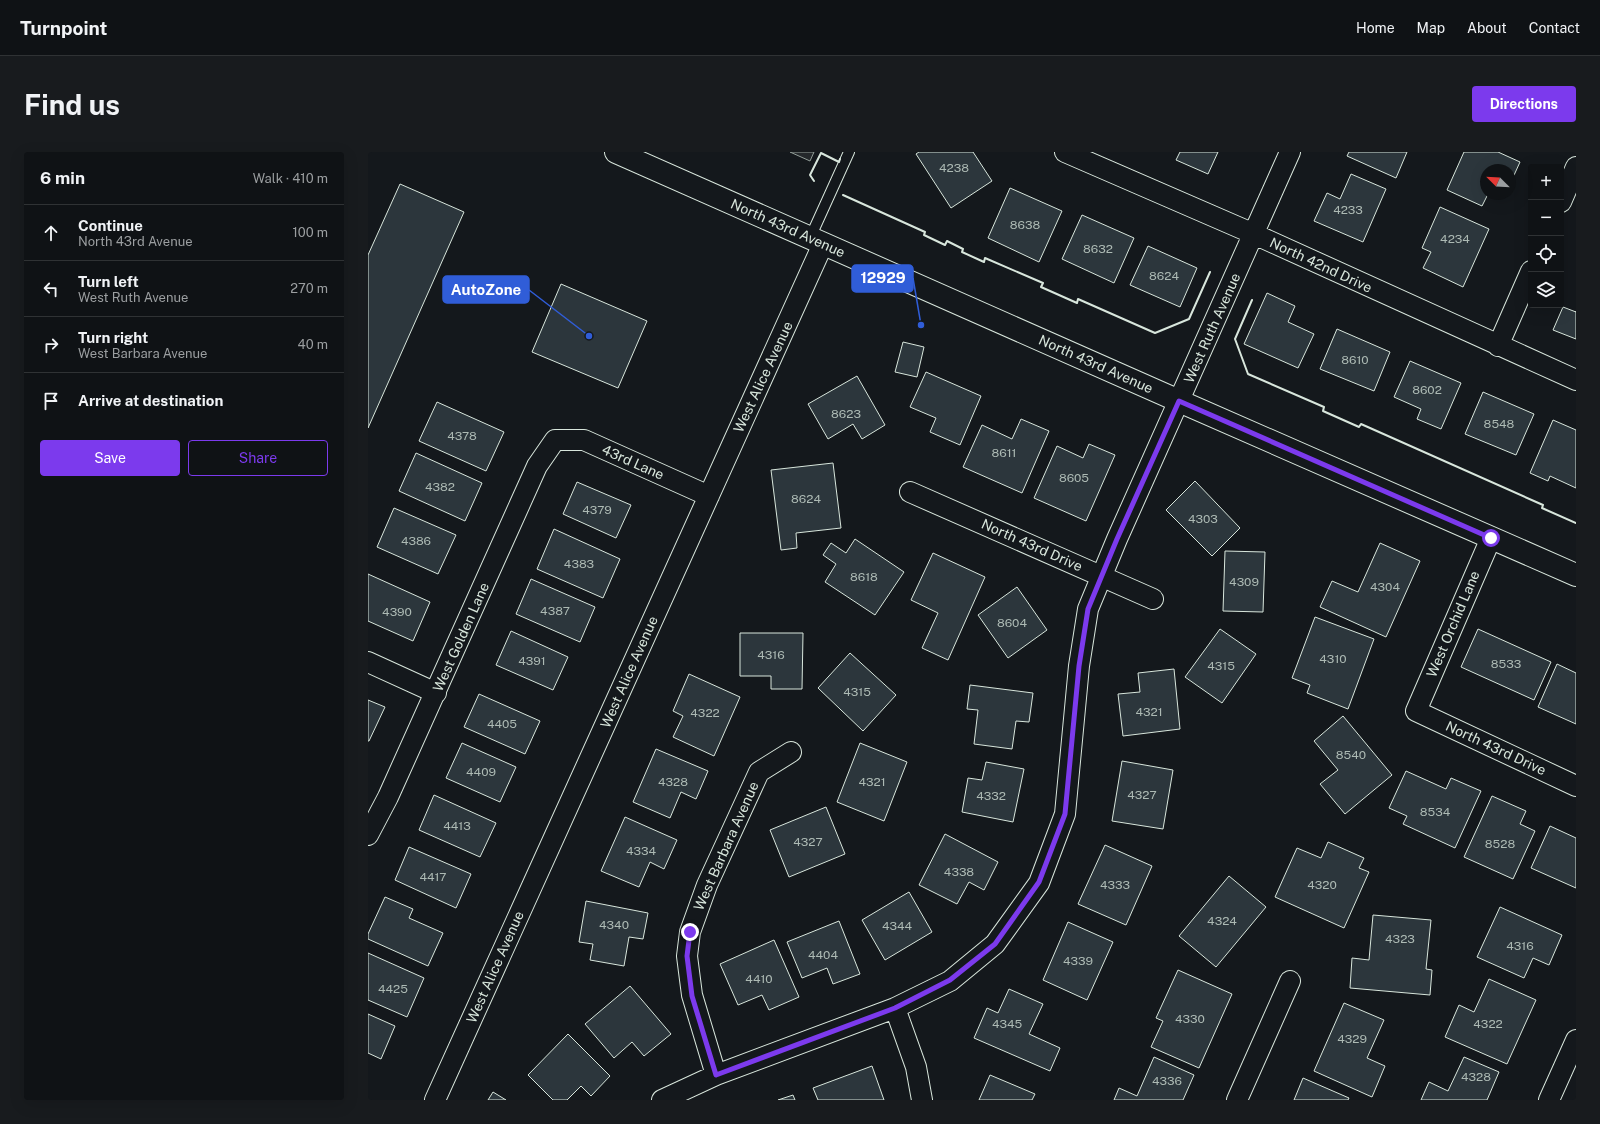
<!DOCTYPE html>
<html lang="en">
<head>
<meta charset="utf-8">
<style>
  body { margin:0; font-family:"Public Sans",sans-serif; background:#181b1e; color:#f1f3f6 }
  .controls { position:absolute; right:12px; top:12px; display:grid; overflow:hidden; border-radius:4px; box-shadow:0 4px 16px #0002 }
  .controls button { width:36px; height:36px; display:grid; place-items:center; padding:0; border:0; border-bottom:1px solid #2f3234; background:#0f1215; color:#f1f3f6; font:20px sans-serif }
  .compass { position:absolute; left:1112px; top:12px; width:36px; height:36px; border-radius:50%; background:#0f1215; box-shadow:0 4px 16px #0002; rotate:294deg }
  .stop { position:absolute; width:12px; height:12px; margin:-9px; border:3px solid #7c3aed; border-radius:50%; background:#fff }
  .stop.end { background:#7c3aed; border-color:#fff; box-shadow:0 1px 4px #0008 }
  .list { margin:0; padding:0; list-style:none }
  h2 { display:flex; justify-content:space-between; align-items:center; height:52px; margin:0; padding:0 16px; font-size:17px }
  h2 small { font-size:13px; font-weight:400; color:#9b9ea0 }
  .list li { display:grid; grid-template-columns:26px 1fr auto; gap:12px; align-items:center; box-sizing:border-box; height:56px; padding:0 16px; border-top:1px solid #2f3234 }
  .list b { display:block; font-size:15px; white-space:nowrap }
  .list p { margin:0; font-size:13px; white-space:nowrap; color:#9b9ea0 }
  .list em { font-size:13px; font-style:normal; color:#9b9ea0 }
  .actions { display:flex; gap:8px; padding:12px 16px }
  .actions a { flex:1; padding:9px 0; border:1px solid #7c3aed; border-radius:4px; text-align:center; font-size:14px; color:#7c3aed }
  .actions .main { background:#7c3aed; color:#fff }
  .icon { flex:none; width:22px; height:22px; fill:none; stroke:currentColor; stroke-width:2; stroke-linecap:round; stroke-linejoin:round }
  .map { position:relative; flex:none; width:1208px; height:948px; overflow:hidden; border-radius:4px }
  header { display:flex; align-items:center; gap:24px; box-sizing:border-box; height:56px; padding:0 20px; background:#0f1215; border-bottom:1px solid #2f3234 }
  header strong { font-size:19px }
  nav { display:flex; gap:22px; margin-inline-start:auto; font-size:14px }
  .intro { display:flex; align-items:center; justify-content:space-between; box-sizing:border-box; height:96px; padding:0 24px }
  h1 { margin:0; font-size:28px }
  .button { padding:10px 18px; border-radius:4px; background:#7c3aed; color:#fff; font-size:14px; font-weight:700 }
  main { display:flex; gap:24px; padding:0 24px }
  aside { flex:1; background:#0f1215; border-radius:4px; box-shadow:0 4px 16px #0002 }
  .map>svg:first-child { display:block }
</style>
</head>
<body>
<header>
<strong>Turnpoint</strong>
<nav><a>Home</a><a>Map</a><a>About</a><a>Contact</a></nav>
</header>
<div class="intro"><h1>Find us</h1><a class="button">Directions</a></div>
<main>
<aside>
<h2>6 min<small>Walk · 410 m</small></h2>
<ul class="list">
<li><svg class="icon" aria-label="ahead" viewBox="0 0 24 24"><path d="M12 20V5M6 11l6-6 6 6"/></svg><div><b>Continue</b><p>North 43rd Avenue</p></div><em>100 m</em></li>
<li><svg class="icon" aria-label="left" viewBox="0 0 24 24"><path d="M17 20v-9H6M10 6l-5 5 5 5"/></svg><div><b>Turn left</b><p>West Ruth Avenue</p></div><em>270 m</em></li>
<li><svg class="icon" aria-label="right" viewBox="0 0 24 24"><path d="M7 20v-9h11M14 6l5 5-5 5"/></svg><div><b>Turn right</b><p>West Barbara Avenue</p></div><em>40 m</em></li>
<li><svg class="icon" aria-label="arrive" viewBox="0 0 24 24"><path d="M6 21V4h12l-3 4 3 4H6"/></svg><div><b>Arrive at destination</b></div></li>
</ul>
<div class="actions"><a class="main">Save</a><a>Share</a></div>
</aside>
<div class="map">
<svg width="1208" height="948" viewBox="0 0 1208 948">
  <rect width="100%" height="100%" fill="#14181c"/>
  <path fill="#24282b" stroke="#939e99" d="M422 0H446L442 9Z"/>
  <path fill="#2c363c" stroke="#d8e6dc" d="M551 0H605L624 29 583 56 548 2Z
    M812 0H850L840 22 808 8Z
    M981 0H1039L1028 26 979 4Z
    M1096 0H1130L1152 10 1142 32V18H1118V42H1120L1114 54 1079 38Z
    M983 22 1018 37 995 90 946 69 959 41 972 47Z
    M32 32 96 60 0 276V103Z
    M642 36 694 59 671 110 620 86Z
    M1072 55 1121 77 1095 135 1055 116 1063 100 1054 96Z
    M714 63 766 86 746 131 694 107Z
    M780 94 829 116 812 155 762 133Z
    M193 132 279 169 250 236 164 200Z
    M899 141 927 154 920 170 946 182 930 216 876 192Z
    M1195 155 1208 160V159V187L1185 178Z
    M969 177 1022 200 1006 239 952 217Z
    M535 190 556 195 549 225 527 220Z
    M1042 209 1093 231 1073 277 1049 267 1053 257 1026 245Z
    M558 220 613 244 592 293 562 280 568 266 542 255Z
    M489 224 517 273 494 287 485 272 460 287 440 252Z
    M1115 240 1166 262 1148 303 1097 282Z
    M69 250 136 280 118 319 51 289Z
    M653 267 681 279 654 341 595 315 614 273 644 287Z
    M1185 268 1208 278V336L1182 324 1180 329 1162 321Z
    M721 292 747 303 718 369 666 346 689 294 715 306Z
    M48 301 114 331 97 369 31 339Z
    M465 311 473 376 428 381 429 396 413 398 403 318Z
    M827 329 872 376 844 404 798 358Z
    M209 330 263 353 248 386 195 362Z
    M26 356 88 383 70 422 9 395Z
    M186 377 252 407 235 446 169 417Z
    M487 387 536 420 507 463 457 430 468 412 455 403 463 391 478 401Z
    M1012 391 1052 409 1018 485 952 455 964 429 990 440Z
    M857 399 897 400 895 460 855 459Z
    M565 401 617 425 580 508 554 496 570 461 543 448Z
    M0 422 62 450 45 489 0 469Z
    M163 427 227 455 212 490 148 462Z
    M649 435 679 478 640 506 610 463Z
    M947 465 1006 487 980 557 939 541 942 533 924 526Z
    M852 477 888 502 854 551 817 525Z
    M1110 477 1183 510 1166 548 1093 515Z
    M143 479 200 505 185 538 128 513Z
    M372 481H435L434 537H403V524H372Z
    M482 501 528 543 495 579 450 536Z
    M1189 512 1208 521V572L1170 555Z
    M806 517 812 577 755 584 750 542 772 540 770 521Z
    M321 522 372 545 346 604 305 585 315 564 305 559Z
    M602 533 665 541 661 570 648 569 644 597 606 592 610 558 599 557Z
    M111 542 172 569 157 602 96 575Z
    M0 548 17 555 1 589H0Z
    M975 564 1024 623 977 662 952 632 970 618 946 589Z
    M94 591 148 615 132 650 78 626Z
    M492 591 539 610 516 669 469 650Z
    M288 597 340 619 328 647 313 640 302 666 265 650Z
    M754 609 805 618 795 677 744 669Z
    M618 610 656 617 645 670 594 660 600 626 614 628Z
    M1038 619 1078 637 1083 626 1113 639 1087 696 1035 672 1039 664 1021 656Z
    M66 643 128 671 112 705 51 678Z
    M1124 644 1158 659 1152 672 1167 679 1145 727 1096 705Z
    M458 655 477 702 421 725 402 678Z
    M257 665 309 688 296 717 282 710 271 735 233 719Z
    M1182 674 1208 686V736L1163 716Z
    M577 682 630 710 616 738 601 730 589 752 551 733Z
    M960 690 996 706 991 716 1001 720 976 776 907 745 929 696 953 706Z
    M737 693 784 714 758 773 710 752Z
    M41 695 103 722 88 756 27 728Z
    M861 724 898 755 848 815 811 784Z
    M541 740 564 780 517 808 494 768Z
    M17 745 45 757 41 766 75 781 60 814 0 787V782Z
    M218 749 280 761 275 787 261 785 256 814 222 808 225 792 211 790Z
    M1132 755 1194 783 1181 813 1165 806 1156 826 1109 805Z
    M1005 763 1063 768 1058 817 1064 818 1062 843 982 836 984 806 1001 808Z
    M471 769 492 822 465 832 459 816 434 826 419 790Z
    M700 770 745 790 719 848 675 828Z
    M406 788 431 845 401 858 394 843 370 853 352 812Z
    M0 801 56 826 39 865 0 848Z
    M810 818 864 842 831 916 783 895 795 869 788 866Z
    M1121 827 1168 848 1139 912 1077 885 1091 853 1106 860Z
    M262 834 303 882 276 904 264 890 246 906 217 872Z
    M641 837 675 852 661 882 692 896 682 919 606 886 619 856 630 861Z
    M976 851 1016 868 999 906 1017 914 1004 945 946 919Z
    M0 862 27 874 13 907 0 901Z
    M200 882 242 924 223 944 213 934 199 948H185L160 923Z
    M786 905 826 923 815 948H746L751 936 769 944Z
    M1096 905 1131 920 1119 948H1053L1061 930 1080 939Z
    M504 914 516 948H450L445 936Z
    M622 923 667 942 664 948H611Z
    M935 926 981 946 980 948H926Z
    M125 940 138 948H120Z
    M425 943 427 948H410Z"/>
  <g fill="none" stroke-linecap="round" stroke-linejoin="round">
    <g stroke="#d8e6dc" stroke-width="12">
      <path id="lane" d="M442 86 481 0"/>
    </g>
    <g stroke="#d8e6dc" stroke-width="22">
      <path id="street" d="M697 0 886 82 1208 228
        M1193 50 1208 15
        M1130 194 1163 119
        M542 340 785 447
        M1123 386 1048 559 1208 634
        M0 510 68 541
        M0 683 20 645 169 314 187 288H216L341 344
        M527 856 548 915 554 948
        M348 923 324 843 319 804 322 780 339 733 391 620 423 600
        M67 948 455 92
        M294 948 348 923 527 856 582 829 627 792 671 731 697 662 711 514 720 457 749 387 922 0
        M869 948 922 829
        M1181 948 1208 888"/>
    </g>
    <g stroke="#d8e6dc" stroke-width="24">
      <path id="secondary" d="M248 0 811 249 1208 423"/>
    </g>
    <use href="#lane" stroke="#14181c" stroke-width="10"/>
    <use href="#street" stroke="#14181c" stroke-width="20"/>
    <use href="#secondary" stroke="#14181c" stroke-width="22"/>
    <path stroke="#d8e6dc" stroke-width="2" d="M446 29 442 23 453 1 471 10 472 7
      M475 43 557 80 556 83 577 93 579 89 595 97 594 100 616 110 617 106 675 131 673 135 709 151 710 147 787 181 821 167 842 120
      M884 148 867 187 880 222 956 255 955 259 991 275 993 272 1175 353 1174 356 1208 371"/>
  </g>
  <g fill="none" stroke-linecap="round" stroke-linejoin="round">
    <path stroke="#7c3aed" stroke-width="5" d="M322 780 319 804 324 844 348 923 527 856 582 828 627 792 671 730 697 662 711 514 720 457 749 387 811 249 1123 386"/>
  </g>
  <g text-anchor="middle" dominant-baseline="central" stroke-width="3" stroke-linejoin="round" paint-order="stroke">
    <g font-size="12" fill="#adbab4">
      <text x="586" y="16">4238</text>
      <text x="980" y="58">4233</text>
      <text x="657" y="73">8638</text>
      <text x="1087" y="87">4234</text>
      <text x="730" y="97">8632</text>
      <text x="796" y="124">8624</text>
      <text x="987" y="208">8610</text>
      <text x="1059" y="238">8602</text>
      <text x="478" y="262">8623</text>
      <text x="1131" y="272">8548</text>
      <text x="94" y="284">4378</text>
      <text x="636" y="301">8611</text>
      <text x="706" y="326">8605</text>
      <text x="72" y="335">4382</text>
      <text x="438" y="347">8624</text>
      <text x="229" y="358">4379</text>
      <text x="835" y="367">4303</text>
      <text x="48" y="389">4386</text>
      <text x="211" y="412">4383</text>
      <text x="496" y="425">8618</text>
      <text x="876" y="430">4309</text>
      <text x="1017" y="435">4304</text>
      <text x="187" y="459">4387</text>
      <text x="29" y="460">4390</text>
      <text x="644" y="471">8604</text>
      <text x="403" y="503">4316</text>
      <text x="965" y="507">4310</text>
      <text x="164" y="509">4391</text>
      <text x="1138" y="512">8533</text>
      <text x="853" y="514">4315</text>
      <text x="489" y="540">4315</text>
      <text x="781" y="560">4321</text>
      <text x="337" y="561">4322</text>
      <text x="134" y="572">4405</text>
      <text x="983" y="603">8540</text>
      <text x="113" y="620">4409</text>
      <text x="305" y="630">4328</text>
      <text x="504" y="630">4321</text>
      <text x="774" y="643">4327</text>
      <text x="623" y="644">4332</text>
      <text x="1067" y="660">8534</text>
      <text x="89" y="674">4413</text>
      <text x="440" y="690">4327</text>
      <text x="1132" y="692">8528</text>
      <text x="273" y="699">4334</text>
      <text x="591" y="720">4338</text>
      <text x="65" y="725">4417</text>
      <text x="747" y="733">4333</text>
      <text x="954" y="733">4320</text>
      <text x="854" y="769">4324</text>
      <text x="246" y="773">4340</text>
      <text x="529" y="774">4344</text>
      <text x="1032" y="787">4323</text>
      <text x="1152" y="794">4316</text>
      <text x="455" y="803">4404</text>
      <text x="710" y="809">4339</text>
      <text x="391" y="827">4410</text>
      <text x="25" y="837">4425</text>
      <text x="822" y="867">4330</text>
      <text x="639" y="872">4345</text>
      <text x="1120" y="872">4322</text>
      <text x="984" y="887">4329</text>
      <text x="1108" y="925">4328</text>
      <text x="799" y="929">4336</text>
    </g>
    <g font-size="14" fill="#d8e6dc" stroke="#14181c">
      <text transform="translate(420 76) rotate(24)">North 43rd Avenue</text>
      <text transform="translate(953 113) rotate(25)">North 42nd Drive</text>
      <text transform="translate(844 176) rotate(-66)">West Ruth Avenue</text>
      <text transform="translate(728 212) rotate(24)">North 43rd Avenue</text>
      <text transform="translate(395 225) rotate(-65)">West Alice Avenue</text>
      <text transform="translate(265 310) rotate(24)">43rd Lane</text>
      <text transform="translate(664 393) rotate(24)">North 43rd Drive</text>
      <text transform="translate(1085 472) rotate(-67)">West Orchid Lane</text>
      <text transform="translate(93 485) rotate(-66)">West Golden Lane</text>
      <text transform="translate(261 520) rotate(-66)">West Alice Avenue</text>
      <text transform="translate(1128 596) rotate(25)">North 43rd Drive</text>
      <text transform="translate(358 694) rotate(-66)">West Barbara Avenue</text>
      <text transform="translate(127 815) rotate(-66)">West Alice Avenue</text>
    </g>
  </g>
  <path fill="none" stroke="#305dd8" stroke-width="1.5" d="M553 173L545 126M221 184L161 138"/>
  <g fill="#305dd8" stroke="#14181c" stroke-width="1.5">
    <circle cx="553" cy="173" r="4"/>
    <circle cx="221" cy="184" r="4"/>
  </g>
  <g fill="#305dd8" stroke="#305dd8" stroke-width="1.5">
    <rect x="484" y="113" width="61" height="27" rx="4"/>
    <rect x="75" y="124" width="86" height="27" rx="4"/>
  </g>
  <g font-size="15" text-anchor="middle" font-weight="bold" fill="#fff">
    <text x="515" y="131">12929</text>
    <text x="118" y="143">AutoZone</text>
  </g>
</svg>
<div class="controls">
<button>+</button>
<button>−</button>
<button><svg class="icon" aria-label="locate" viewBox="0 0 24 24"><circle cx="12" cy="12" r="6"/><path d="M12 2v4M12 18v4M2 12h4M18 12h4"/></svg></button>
<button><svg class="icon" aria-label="layers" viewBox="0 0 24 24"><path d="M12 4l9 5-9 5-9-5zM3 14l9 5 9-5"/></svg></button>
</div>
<svg class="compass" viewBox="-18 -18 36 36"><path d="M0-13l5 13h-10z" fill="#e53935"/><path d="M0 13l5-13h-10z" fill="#9b9ea0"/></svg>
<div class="stop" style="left:1123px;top:386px"></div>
<div class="stop end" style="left:322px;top:780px"></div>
</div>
</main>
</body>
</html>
